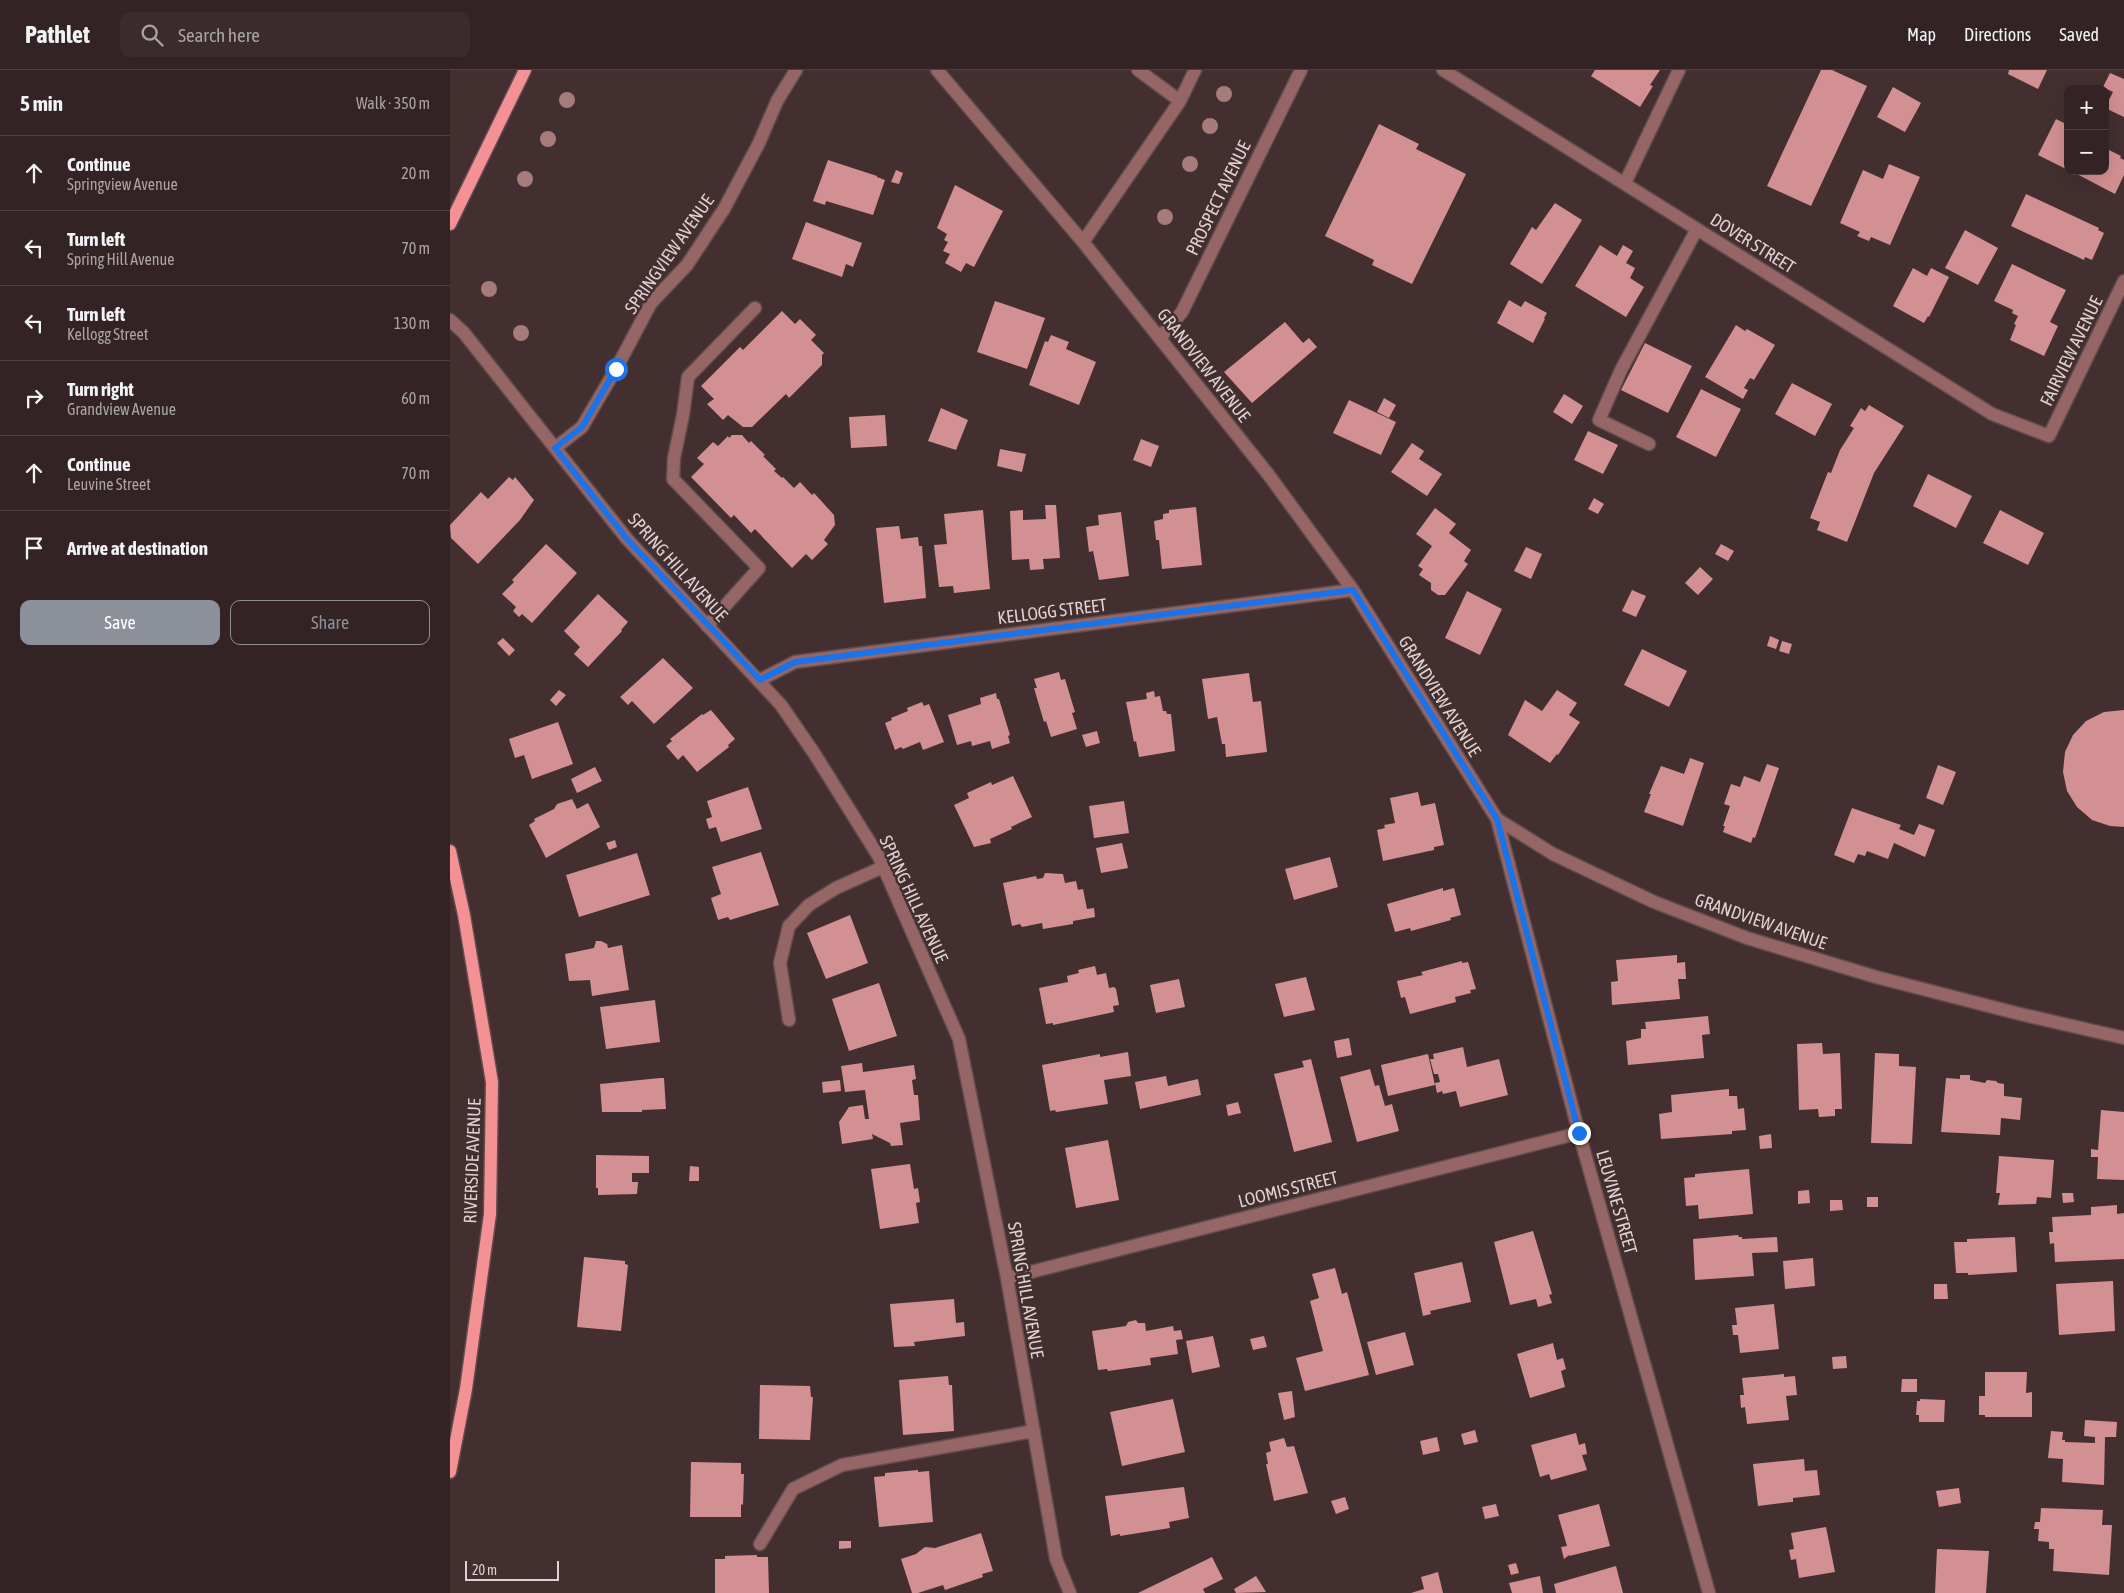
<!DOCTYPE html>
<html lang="en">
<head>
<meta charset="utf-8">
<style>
  body { margin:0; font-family:"Asap Condensed",sans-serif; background:#3b2b2c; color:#f1f3f6 }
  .controls { position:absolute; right:15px; top:15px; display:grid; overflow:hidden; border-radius:10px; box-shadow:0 5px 20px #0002 }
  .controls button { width:45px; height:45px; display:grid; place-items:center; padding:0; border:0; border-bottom:1px solid #4e4041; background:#332324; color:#f1f3f6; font:25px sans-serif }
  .scale { position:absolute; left:15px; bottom:12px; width:94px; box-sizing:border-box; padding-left:5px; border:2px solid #dfd1d1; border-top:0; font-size:14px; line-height:18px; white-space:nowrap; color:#dfd1d1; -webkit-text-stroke:4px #442f30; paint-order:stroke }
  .stop { position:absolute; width:15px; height:15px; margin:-11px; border:4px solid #1a73e8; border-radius:50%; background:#fff }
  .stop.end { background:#1a73e8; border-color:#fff; box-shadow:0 1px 5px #0008 }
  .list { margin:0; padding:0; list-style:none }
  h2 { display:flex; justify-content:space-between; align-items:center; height:65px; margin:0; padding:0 20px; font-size:21px }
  h2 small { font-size:16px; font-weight:400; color:#a9a4a6 }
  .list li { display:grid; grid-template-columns:32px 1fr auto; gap:15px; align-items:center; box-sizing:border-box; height:75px; padding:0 20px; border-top:1px solid #4e4041 }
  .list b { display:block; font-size:19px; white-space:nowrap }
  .list p { margin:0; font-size:16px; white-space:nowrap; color:#a9a4a6 }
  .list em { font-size:16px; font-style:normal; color:#a9a4a6 }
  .actions { display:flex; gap:10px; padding:15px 20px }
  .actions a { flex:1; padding:11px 0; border:1px solid #8c9099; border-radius:10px; text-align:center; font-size:18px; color:#8c9099 }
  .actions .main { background:#8c9099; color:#fff }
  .icon { flex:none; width:28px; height:28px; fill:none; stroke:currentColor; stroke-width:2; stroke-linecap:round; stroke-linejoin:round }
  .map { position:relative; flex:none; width:1674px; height:1523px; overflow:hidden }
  header { display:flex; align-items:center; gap:30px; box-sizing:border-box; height:70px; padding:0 25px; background:#332324; border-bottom:1px solid #4e4041 }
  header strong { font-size:24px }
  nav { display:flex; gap:28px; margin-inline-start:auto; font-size:18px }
  .search { width:350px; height:45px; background:#3b2b2c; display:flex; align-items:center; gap:12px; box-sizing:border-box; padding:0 18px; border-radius:10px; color:#a9a4a6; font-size:19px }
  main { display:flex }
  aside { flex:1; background:#332324 }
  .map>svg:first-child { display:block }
</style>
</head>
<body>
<header>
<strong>Pathlet</strong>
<div class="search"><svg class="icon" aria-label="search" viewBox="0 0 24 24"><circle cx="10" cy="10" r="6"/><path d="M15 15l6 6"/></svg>Search here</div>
<nav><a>Map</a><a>Directions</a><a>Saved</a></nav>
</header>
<main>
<aside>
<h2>5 min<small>Walk · 350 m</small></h2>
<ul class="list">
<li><svg class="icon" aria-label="ahead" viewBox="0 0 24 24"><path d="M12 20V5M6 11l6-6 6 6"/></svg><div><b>Continue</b><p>Springview Avenue</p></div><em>20 m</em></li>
<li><svg class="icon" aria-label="left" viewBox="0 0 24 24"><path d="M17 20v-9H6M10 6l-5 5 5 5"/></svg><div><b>Turn left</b><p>Spring Hill Avenue</p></div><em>70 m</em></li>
<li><svg class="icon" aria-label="left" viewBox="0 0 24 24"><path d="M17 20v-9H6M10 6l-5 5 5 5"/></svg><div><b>Turn left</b><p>Kellogg Street</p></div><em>130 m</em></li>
<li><svg class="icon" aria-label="right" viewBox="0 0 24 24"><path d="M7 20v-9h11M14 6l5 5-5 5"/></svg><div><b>Turn right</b><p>Grandview Avenue</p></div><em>60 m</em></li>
<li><svg class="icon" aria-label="ahead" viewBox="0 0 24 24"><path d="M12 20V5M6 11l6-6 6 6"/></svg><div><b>Continue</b><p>Leuvine Street</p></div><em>70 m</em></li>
<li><svg class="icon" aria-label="arrive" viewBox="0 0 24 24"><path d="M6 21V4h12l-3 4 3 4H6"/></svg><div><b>Arrive at destination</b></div></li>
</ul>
<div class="actions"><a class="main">Save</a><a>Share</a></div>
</aside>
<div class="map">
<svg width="1674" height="1523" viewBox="0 0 1674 1523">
  <rect width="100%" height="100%" fill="#442f30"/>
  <path fill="#d39092" d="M1145 0H1210L1200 15 1203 16 1190 37 1141 6Z
    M1371 0H1382L1417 16 1361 136 1317 116Z
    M1559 0H1597L1588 19 1558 4Z
    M1660 3 1674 9V47L1655 38 1663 22 1653 17Z
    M1443 17 1471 33 1455 62 1427 47Z
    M1606 49 1618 55V100L1588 85Z
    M929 54 969 74 966 79 1016 104 962 214 922 195 924 190 875 166Z
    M1655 78 1671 86 1670 88 1674 90V105L1665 124 1621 101H1655Z
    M378 90 427 106V107L435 110 423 145 376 131 375 135 363 131Z
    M1439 94 1470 107 1440 175 1421 167 1419 171 1407 166 1410 162 1390 153 1413 100 1433 109Z
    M446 100 453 103 449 114 441 112Z
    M505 115 553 141 524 197 516 193 511 202 495 193 500 184 493 181 498 172 494 170 497 164 487 158Z
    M1576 124 1649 158 1648 160 1654 163 1642 190 1635 187 1634 190 1561 156Z
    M1105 133 1132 150 1092 214 1060 194 1082 157 1086 160Z
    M356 152 412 173 403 197 396 194 392 207 342 189Z
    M1515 160 1548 178 1528 215 1495 198Z
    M1150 175 1167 186 1173 175 1183 181 1176 193 1185 198 1180 208 1194 217 1176 247 1125 216Z
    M1562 194 1616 220 1600 252 1608 256 1594 286 1560 270 1566 255 1564 254 1568 246 1562 243 1563 240 1544 231Z
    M1463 198 1477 206 1481 198 1499 207 1479 247 1478 246 1474 253 1443 236Z
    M1059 230 1071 237 1075 231 1097 243 1094 248 1095 249 1083 273 1047 253Z
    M545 231 595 248 577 299 527 282Z
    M332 241 345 254 350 249 366 265 361 270 374 283 372 285V295L339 328 336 324 302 357H293L278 345 273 350 257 334 264 329 251 316 290 277 293 280Z
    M835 252 853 273 859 268 867 277 802 333 774 302Z
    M1286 255 1295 261 1297 259 1325 275 1304 310 1300 308 1294 318 1298 320 1293 329 1255 307Z
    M601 265 619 272 616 279 646 292 629 335 579 315 595 271 598 272Z
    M1195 273 1242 296 1218 343 1171 320Z
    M1342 313 1382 334 1365 366 1325 344Z
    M1251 319 1291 339 1266 387 1226 367Z
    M1114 324 1133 336 1122 354 1103 342Z
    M934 328 946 335 939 348 927 342Z
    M899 330 946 352 931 385 883 363Z
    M1419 335 1454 356 1424 403 1397 472 1367 460 1370 452 1360 448 1378 402 1381 403 1390 380 1404 358 1400 356 1411 338 1415 341Z
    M491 338 518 350 506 380 478 371Z
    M435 345 437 376 401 378 399 347Z
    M1138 361 1168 375 1153 404 1124 390Z
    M282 365H292L299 373 301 371 315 385 313 386 326 399 324 401 332 408 333 407 344 418 350 412 362 425 364 423 384 445 385 455 374 470 378 474 362 490 356 484 342 498 305 459 301 463 284 445 281 448 241 407 254 394 247 388 263 372 268 376 278 366 279 368Z
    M691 369 709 376 701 397 683 390Z
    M962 373 974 381 969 389 992 404 977 426 941 402Z
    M550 379 576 384 572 402 547 396Z
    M1478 404 1522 426 1506 458 1463 436Z
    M59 407 63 410 65 407 84 430 70 450 28 494 1 468 0 455 31 422 38 429Z
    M1144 428 1154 434 1148 444 1138 439Z
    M595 435H606L610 488 593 489 594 499 580 500 579 489 562 490 560 441 573 440V450L596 449Z
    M746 437 752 495 712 499 709 470H706L704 451 713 449V444L719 443V440Z
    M985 438 1006 454 999 463 1021 480 1014 491 1018 494 995 525H988L981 520V513L969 505 973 499 968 496 982 476 966 464Z
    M533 440 540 519 504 523 503 516 489 517 484 475 497 474 494 444Z
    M1550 440 1594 463 1578 495 1533 473Z
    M671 442 679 506 649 510 643 481 639 482 636 457 649 455 648 445Z
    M449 456 451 469 468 467 469 476H472L476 528 434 533 426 458Z
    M96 474 127 503 82 553 72 544 69 547 63 541 66 537 52 524 64 512 62 510Z
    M1271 474 1284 481 1278 491 1265 484Z
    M1076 477 1092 484 1081 509 1064 501Z
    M1250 497 1263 509 1248 525 1235 513Z
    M1182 520 1196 526 1186 547 1172 541Z
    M1017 521 1052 539 1030 585 995 568Z
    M148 524 178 552 171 560 172 561 138 597 124 584 130 577 114 561Z
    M1320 566 1329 570 1326 579 1317 576Z
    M53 568 65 580 59 586 47 573Z
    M1332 571 1342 574 1339 584 1329 581Z
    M1192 579 1237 601 1219 637 1174 615Z
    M213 588 243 618 204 654 182 631 178 635 170 627Z
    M609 602 611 610 615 609 625 642 622 643 627 659 601 667 596 651 594 652 584 618H587L584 609Z
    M799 603 803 632 811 631 817 682 776 687 775 674H772L767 647 758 649 752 609Z
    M109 620 116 625 106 636 100 630Z
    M1107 620 1127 633 1119 645 1130 652 1108 685 1107 684 1100 693 1058 665 1075 630 1092 641Z
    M704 621 705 627 710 626 713 641H716L717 644H721L725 681 689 687 686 671 684 672 676 632 697 629 696 623Z
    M546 623 547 629H549L560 665 558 666 560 673 542 679 540 671 522 676 521 671 507 675 498 645 531 634 530 628Z
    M472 632 474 636 479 634 494 672 473 680 470 672 453 679 451 677 445 680 435 653 442 650 441 648 458 641 457 638Z
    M261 640 285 669 278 675 279 677 247 702 233 685 228 690 216 676 222 671 220 669 252 644 253 645Z
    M1674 640V757L1660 756 1642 750 1627 737 1617 721 1613 702 1615 682 1623 665 1636 651 1654 642Z
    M108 652 123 694 82 709 74 685 65 688 59 669Z
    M647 661 650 673 636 677 632 665Z
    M1240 688 1254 693 1233 756 1194 742 1201 724H1199L1211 696 1234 704Z
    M1317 694 1329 698 1305 768 1303 767 1301 773 1273 762 1275 756H1273L1280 736 1274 734 1281 714 1290 717 1294 706 1310 712Z
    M1488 695 1506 702 1493 735 1476 728Z
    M145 697 152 711 127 723 121 709Z
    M563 706 582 747 561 757 562 759 540 769 541 773 524 777 504 735 519 728 517 723 541 712 542 715Z
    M298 717 312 759 271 772 266 757 259 759 256 749 262 747 257 731Z
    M968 722 971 736 985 733 994 775 984 777V780L933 791 927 760 935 758 934 755 945 753 940 728Z
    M122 729 127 739 138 733 150 757 96 788 79 755 85 751 84 749 104 739 107 734Z
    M674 731 679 763 644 768 639 736Z
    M1402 738 1451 755 1449 759 1464 765 1469 754 1485 760 1475 787 1444 773 1438 789 1417 781 1415 786 1408 784 1404 793 1384 785Z
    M165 770 167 777 159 780 156 773Z
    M672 773 678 798 651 803 646 778Z
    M311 782 329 835 280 850 278 847 268 850 261 828 271 824 262 797Z
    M187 783 200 825 129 847 116 805Z
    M880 787 888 817 844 830 835 799Z
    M595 803 613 804 615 813 626 811 628 820 633 819 637 839 644 838 645 847 623 851V854L593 859 592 853 572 857 570 854 562 856 553 813 586 806 587 809 593 808Z
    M993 818V821L1004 818 1011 845 1000 848 1001 850 961 861 960 858 945 862 937 834Z
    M400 845 418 893 376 909 357 863Z
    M146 871H151L157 874 158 878 172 875 179 920 142 926 140 910 119 911 115 884 144 878Z
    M1227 885V893L1235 892 1236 909H1228L1230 929 1162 935 1161 912 1168 911 1166 890Z
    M1012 891V893L1018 892 1026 919 1020 920 1021 923 1005 927 1006 932 960 944 955 927 951 928 947 911 973 905 971 902Z
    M645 896 647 905 656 903 659 918 664 917 666 919 669 935 663 936 664 942 603 955V953L596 954 589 918 618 912 617 906 629 903 628 900Z
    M856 907 865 940 834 947 825 914Z
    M729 909 735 937 706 943 700 915Z
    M429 913 447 966 399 981 382 929Z
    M205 930 210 972 156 979 150 937Z
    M1258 946 1260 964 1252 965 1254 988 1178 995 1176 971 1191 968V959H1196L1195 952Z
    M899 968 902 985 887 988 884 971Z
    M1372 973 1373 984 1390 983 1392 1039H1385V1046L1369 1047 1368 1039 1349 1040 1347 974Z
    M1013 977 1017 997 1049 989 1058 1025 1010 1037 1006 1021 993 1024 992 1021 987 1023 985 1013 990 1012 988 1004H984L980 989H984L983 984Z
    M678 982 681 1006 654 1010 658 1034 606 1042 605 1040 600 1041 592 995 650 984V987Z
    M1425 983 1449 984V996L1466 997 1462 1074 1421 1073Z
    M978 984 985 1015 938 1026 931 995Z
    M861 989 882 1072 844 1082 824 1004 854 997 852 991Z
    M412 993 413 1002 464 995 466 1009 462 1010 464 1025H468L470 1050 450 1053 453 1075 441 1076 440 1073 422 1064 423 1069 392 1074 389 1052 399 1037 413 1035 415 1049H419L415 1020 395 1022 391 996Z
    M920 999 925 1016 929 1015 935 1036 942 1034 949 1061 907 1072 890 1007Z
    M1510 1005H1520V1010L1535 1013 1537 1010 1546 1011 1548 1013 1554 1014V1026L1572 1028 1570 1050 1551 1048 1550 1065 1491 1062 1496 1008 1510 1009Z
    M716 1006 718 1016 748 1009 751 1025 690 1039 685 1012Z
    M210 1008H214L216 1039 192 1040V1042H152L150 1014Z
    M390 1010 391 1021 373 1023 372 1012Z
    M1279 1019V1026H1287L1288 1039 1294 1038 1296 1060 1282 1061V1064L1211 1069 1209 1044 1222 1042 1221 1025Z
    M788 1032 791 1043 778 1046 776 1035Z
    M1651 1040 1674 1042V1110L1647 1109 1648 1087H1641V1079L1648 1080Z
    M1321 1064 1322 1078 1310 1079 1309 1066Z
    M658 1070 669 1130 626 1138 615 1078Z
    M146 1085 199 1086V1103H182V1112H188L187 1124 148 1125V1118H146Z
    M1549 1086 1604 1090 1601 1128 1587 1127 1586 1134 1548 1135 1550 1123H1546Z
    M460 1094 464 1119 468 1118 470 1132 466 1133 469 1153 430 1159 421 1099Z
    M240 1096 249 1097V1111H239Z
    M1299 1099 1303 1144 1249 1149 1248 1135 1236 1136 1234 1108 1245 1107V1104Z
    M1359 1120 1360 1133 1348 1134V1121Z
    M1612 1123H1623L1624 1132 1613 1133Z
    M1417 1127H1428V1137H1417Z
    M1380 1130H1392L1393 1140 1380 1141Z
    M1667 1135V1144L1674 1143V1189L1605 1192 1604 1173 1600 1174 1599 1162H1603L1602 1147 1641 1145V1137Z
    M1083 1161 1102 1224 1099 1225 1102 1233 1088 1237 1086 1229 1060 1235 1044 1172Z
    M1288 1165 1289 1167H1292V1169L1327 1167 1328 1182 1302 1183 1304 1206 1245 1210 1243 1169Z
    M1565 1167 1567 1202 1518 1205V1203H1506L1504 1172H1517V1169Z
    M134 1187 175 1191V1194L178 1195 171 1261 127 1257Z
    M1363 1188 1365 1216 1335 1219 1333 1191Z
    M1012 1192 1021 1232 980 1241 981 1244 973 1246 964 1203Z
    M885 1198 892 1224 897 1222 919 1305 855 1321 846 1288 873 1281 860 1231 869 1228 862 1204Z
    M1663 1211 1665 1261 1609 1265 1606 1214Z
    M1484 1214H1497L1498 1229H1484Z
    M504 1229 506 1253 514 1252 515 1266 464 1272 465 1276 444 1277 440 1234Z
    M1324 1234 1329 1279 1290 1283 1288 1265H1283L1282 1255H1287L1285 1238Z
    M686 1250 688 1253H695L696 1261 723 1256 724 1261 731 1260 733 1269 726 1270 728 1284 700 1288 701 1295 658 1301 657 1299 648 1300 642 1261 676 1256 678 1252Z
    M955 1262 964 1295 926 1305 917 1272Z
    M763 1266 770 1297 742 1303 736 1271Z
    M814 1266 817 1277 803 1280 800 1269Z
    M1103 1273 1107 1290 1113 1288 1116 1299 1111 1301 1115 1317 1080 1328 1067 1284Z
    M1396 1286 1397 1298 1383 1299 1382 1287Z
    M1535 1302H1577L1576 1323 1582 1322V1347H1535V1345H1529V1326H1535Z
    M1334 1304V1307L1345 1306 1347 1325 1336 1326 1339 1350 1297 1354 1295 1337 1291 1338 1290 1325H1294L1292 1308Z
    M498 1306 499 1315H502L504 1361 453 1365 449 1310Z
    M1452 1309H1467V1322H1451Z
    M310 1315 360 1316 361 1327H363L360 1370 309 1369Z
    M842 1321 845 1347 834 1350 828 1323Z
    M723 1329 735 1382 672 1396 660 1342Z
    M1470 1329 1495 1330 1494 1352H1469V1345H1466L1467 1331H1470Z
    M1635 1350 1667 1352 1666 1367H1655L1654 1415 1612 1412 1613 1389 1598 1388 1601 1361 1613 1362 1612 1370H1615V1372L1645 1373V1367L1634 1366Z
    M1025 1360 1028 1372 1014 1375 1011 1364Z
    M1126 1363 1129 1375 1135 1373 1137 1384 1132 1385 1137 1400 1101 1410 1099 1404 1090 1407 1081 1375Z
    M987 1367 990 1381 973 1385 970 1371Z
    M834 1368 837 1377 844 1376 858 1423 824 1431 816 1394H818L816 1383 821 1381 819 1372Z
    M1354 1389 1355 1401 1367 1400 1370 1425 1343 1428V1432H1341L1308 1436 1303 1394Z
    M241 1392 291 1393V1404H294L293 1435 291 1434V1447H240Z
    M468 1400V1402L479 1401 483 1452 429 1457 424 1407 435 1406V1403Z
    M734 1417 739 1448 719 1452 720 1458 670 1466V1464L661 1466 655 1426Z
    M1509 1418 1511 1433 1489 1437 1486 1421Z
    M895 1427 899 1439 886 1444 881 1431Z
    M1046 1434 1049 1446 1035 1449 1032 1437Z
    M1149 1434 1160 1476 1119 1486V1485L1114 1489 1111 1477 1117 1476 1108 1445Z
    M1591 1438 1653 1440 1652 1455H1662L1659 1505 1603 1501 1604 1479H1599V1472L1588 1471 1589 1459H1584L1585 1452H1590Z
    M1376 1457 1385 1502 1349 1508 1346 1489 1341 1490 1339 1480 1344 1479 1341 1463Z
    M531 1463 543 1501 532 1504 533 1507 495 1520 493 1515 468 1523H462L451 1489 466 1484 475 1477 485 1478Z
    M389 1471H401V1478L389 1479Z
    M1487 1479 1539 1481 1536 1523H1485Z
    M307 1485V1487H318L319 1523H265V1489H275V1486Z
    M762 1487 773 1509 753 1519 755 1523H688Z
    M1066 1493 1069 1503 1061 1505 1058 1495Z
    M1166 1496 1173 1523H1106L1104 1514Z
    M988 1502 993 1523H961L974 1519 971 1507Z
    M806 1506 816 1522 786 1523 784 1519Z
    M1090 1506 1093 1523H1062L1059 1513Z"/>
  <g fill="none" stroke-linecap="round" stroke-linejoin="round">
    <g stroke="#604c4d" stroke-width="15">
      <path id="minor" d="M487 0 633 172 818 404 903 520 1047 749 1103 784 1204 832 1297 868 1426 907 1570 944 1674 968
        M688 0 730 31
        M993 0 1542 344 1599 366 1674 211
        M1175 113 1229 0
        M633 172 730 31 745 0
        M0 250 14 263 177 469 331 635 364 683 429 787 509 969 557 1208 606 1489 620 1523
        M710 268 732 242 851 0
        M1199 374 1149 350 1171 300 1247 159
        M105 378 132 357 166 299 201 233 237 195 274 139 309 73 327 31 346 0
        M257 556 309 498 223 409 224 388 233 345 238 307 305 238
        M310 610 345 592 903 520
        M1047 749 1129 1063 1259 1523
        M339 950 330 893 339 856 359 835 386 818 433 797
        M557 1208 1129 1063
        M310 1474 343 1419 392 1395 584 1361"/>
    </g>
    <g stroke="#604c4d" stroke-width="15">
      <path id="major" d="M0 154 75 0
        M0 781 14 845 42 1012 40 1144 16 1319 0 1402"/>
    </g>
    <use href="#minor" stroke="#966566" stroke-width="12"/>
    <use href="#major" stroke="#f49195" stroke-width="12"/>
  </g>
  <g fill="#a57b7c">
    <circle cx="774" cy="24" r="8"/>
    <circle cx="117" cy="30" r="8"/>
    <circle cx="760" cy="56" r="8"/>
    <circle cx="98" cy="69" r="8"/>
    <circle cx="740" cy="94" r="8"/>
    <circle cx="75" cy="109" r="8"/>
    <circle cx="715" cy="147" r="8"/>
    <circle cx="39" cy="219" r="8"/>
    <circle cx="71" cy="263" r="8"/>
  </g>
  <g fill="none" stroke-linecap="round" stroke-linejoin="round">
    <path stroke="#1a73e8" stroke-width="6" d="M166 299 132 357 105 378 177 469 310 610 345 592 903 520 1047 749 1129 1063"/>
  </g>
  <g text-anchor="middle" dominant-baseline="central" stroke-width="5" stroke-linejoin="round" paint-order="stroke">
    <g font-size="18" fill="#dfd1d1" stroke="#442f30">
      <text transform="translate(768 128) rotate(-64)">PROSPECT AVENUE</text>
      <text transform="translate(1303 173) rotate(32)">DOVER STREET</text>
      <text transform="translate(219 184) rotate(-55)">SPRINGVIEW AVENUE</text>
      <text transform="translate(1621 281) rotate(-64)">FAIRVIEW AVENUE</text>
      <text transform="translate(754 295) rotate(52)">GRANDVIEW AVENUE</text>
      <text transform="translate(228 497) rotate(48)">SPRING HILL AVENUE</text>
      <text transform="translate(602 541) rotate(-7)">KELLOGG STREET</text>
      <text transform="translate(990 626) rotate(58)">GRANDVIEW AVENUE</text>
      <text transform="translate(464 829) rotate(65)">SPRING HILL AVENUE</text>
      <text transform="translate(1311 851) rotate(19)">GRANDVIEW AVENUE</text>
      <text transform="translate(22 1091) rotate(-88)">RIVERSIDE AVENUE</text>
      <text transform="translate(838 1119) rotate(-14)">LOOMIS STREET</text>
      <text transform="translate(1167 1132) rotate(74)">LEUVINE STREET</text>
      <text transform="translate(576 1220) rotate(80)">SPRING HILL AVENUE</text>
    </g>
  </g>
</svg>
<div class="controls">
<button>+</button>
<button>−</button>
</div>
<div class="scale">20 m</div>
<div class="stop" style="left:166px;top:299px"></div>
<div class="stop end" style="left:1129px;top:1063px"></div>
</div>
</main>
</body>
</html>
